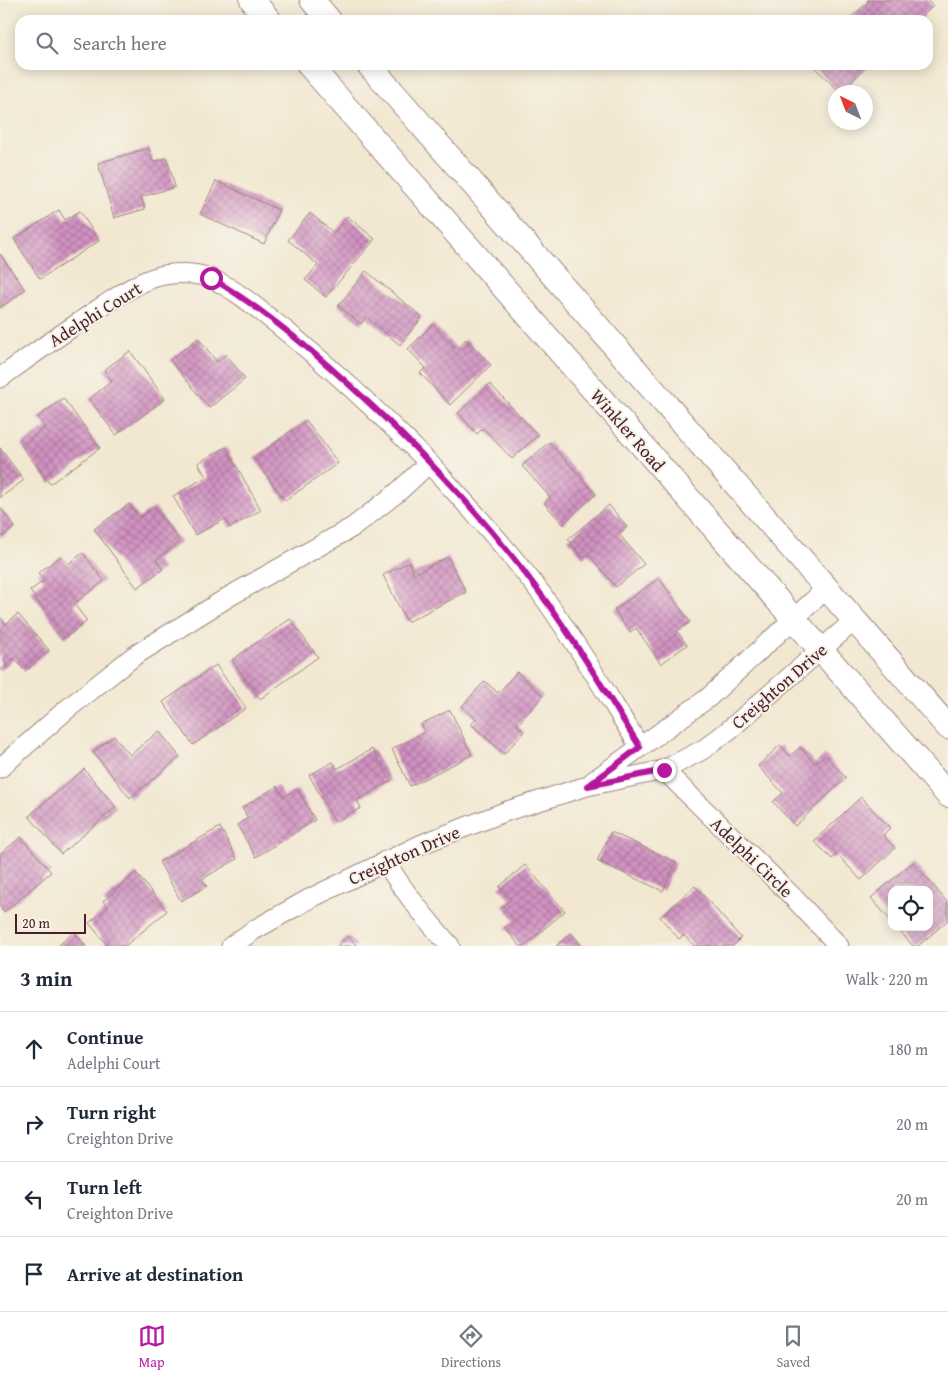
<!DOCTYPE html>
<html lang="en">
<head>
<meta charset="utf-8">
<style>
  body { margin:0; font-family:"Gentium Book Plus",serif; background:#f6f6f7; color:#1f2937 }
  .controls { position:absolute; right:15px; bottom:15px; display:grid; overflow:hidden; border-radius:10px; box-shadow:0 2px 12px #0003 }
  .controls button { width:45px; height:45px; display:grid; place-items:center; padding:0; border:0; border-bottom:1px solid #e0e1e3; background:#fff; color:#1f2937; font:25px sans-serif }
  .compass { position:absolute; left:828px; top:85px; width:45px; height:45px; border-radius:50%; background:#fff; box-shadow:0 2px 12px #0003; rotate:318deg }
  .scale { position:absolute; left:15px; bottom:12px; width:71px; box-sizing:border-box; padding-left:5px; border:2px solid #4a1f2b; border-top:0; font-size:14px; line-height:18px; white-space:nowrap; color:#4a1f2b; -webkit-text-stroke:4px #f7f3e8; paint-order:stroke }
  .stop { position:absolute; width:15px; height:15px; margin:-11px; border:4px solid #b5179e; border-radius:50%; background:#fff }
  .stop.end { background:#b5179e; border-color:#fff; box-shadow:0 1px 5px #0008 }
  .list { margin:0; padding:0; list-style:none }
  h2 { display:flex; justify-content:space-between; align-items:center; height:65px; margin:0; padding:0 20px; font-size:21px }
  h2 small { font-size:16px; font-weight:400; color:#747a83 }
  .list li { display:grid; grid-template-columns:32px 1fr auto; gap:15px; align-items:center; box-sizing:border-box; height:75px; padding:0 20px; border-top:1px solid #e0e1e3 }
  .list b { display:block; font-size:19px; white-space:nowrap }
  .list p { margin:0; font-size:16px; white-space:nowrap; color:#747a83 }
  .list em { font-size:16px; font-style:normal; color:#747a83 }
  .icon { flex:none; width:28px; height:28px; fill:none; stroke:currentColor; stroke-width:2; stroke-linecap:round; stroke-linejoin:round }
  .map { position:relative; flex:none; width:948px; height:946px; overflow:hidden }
  .search { position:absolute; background:#fff; box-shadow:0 2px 12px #0003; left:15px; right:15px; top:15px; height:55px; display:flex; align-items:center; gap:12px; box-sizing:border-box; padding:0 18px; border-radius:15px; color:#747a83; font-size:19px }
  .sheet { height:365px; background:#fff }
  nav { display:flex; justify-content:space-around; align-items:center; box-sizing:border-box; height:70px; border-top:1px solid #e0e1e3; background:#fff; font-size:14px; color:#747a83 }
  nav a { display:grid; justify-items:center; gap:2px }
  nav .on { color:#b5179e }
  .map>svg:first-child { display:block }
</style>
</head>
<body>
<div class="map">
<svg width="948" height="946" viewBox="0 0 948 946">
  <defs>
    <pattern id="building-cross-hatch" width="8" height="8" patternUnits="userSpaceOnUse" patternTransform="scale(1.25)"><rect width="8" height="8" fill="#d192c2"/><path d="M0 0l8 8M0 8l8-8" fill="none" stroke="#ac779e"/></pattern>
  </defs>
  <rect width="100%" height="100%" fill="#f7f3e8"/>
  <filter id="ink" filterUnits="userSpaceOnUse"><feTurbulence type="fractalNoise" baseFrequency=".02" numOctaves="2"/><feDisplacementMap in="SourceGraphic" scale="10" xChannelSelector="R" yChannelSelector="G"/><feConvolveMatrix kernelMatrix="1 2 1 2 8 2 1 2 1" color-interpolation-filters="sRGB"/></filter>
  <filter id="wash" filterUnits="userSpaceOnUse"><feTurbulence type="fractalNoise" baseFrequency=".0096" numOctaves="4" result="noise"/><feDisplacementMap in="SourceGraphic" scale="20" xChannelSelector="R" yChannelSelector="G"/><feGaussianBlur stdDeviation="1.12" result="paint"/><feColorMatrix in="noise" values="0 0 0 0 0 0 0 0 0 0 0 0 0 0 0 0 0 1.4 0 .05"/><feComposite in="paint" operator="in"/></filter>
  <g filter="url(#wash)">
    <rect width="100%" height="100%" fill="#f2e8d2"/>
    <g id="blocks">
      <path fill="url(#building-cross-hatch)" d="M867 0H927L933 6 918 20H848L869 1Z
        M812 65H869L840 92Z
        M149 148 153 162 167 158 175 187 141 197 145 209 114 218 98 163Z
        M216 181 279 210 264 244 200 214Z
        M59 210 65 220 80 211 99 241 40 279 14 239Z
        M310 213 334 233 347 216 375 239 326 297 305 280 318 265 288 240Z
        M0 254 25 290 0 308Z
        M366 271 422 317 400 345 366 317 361 324 338 306Z
        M433 324 457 349 466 339 491 365 450 405 420 373 426 368 408 349Z
        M198 338 217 362 226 354 245 379 209 408 170 360Z
        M130 351 165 399 116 435 89 399 112 381 104 370Z
        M490 384 538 435 512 459 483 428 477 434 458 413Z
        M63 398 100 448 50 484 21 445 46 427 38 417Z
        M306 420 338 463 285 501 254 458Z
        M549 442 596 494 563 524 544 503 550 497 522 466Z
        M226 447 261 510 230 528 225 519 195 535 173 496 206 477 198 463Z
        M0 448 24 480 0 498Z
        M129 504 139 518 155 507 180 542 156 560 163 569 137 588 94 529Z
        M609 505 627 527 619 534 644 564 616 587 588 554 583 558 568 539Z
        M0 507 15 527 0 538Z
        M83 553 104 581 74 604 87 621 65 638 30 591 44 580 38 573 61 556 68 564Z
        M448 557 466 592 407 622 383 575 409 562 414 574Z
        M659 578 690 622 677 631 687 645 661 664 636 628 630 633 614 610Z
        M18 614 49 650 25 671 14 658 0 671V617L6 624Z
        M290 619 318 657 260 699 232 660Z
        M216 665 246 708 193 745 163 702Z
        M517 672 543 696 517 725 524 732 504 754 471 724 476 719 462 706 485 681 498 693Z
        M450 710 472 755 410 786 392 749 425 732 421 724Z
        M159 731 180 757 130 798 93 752 114 736 130 755Z
        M780 745 790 756 800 747 815 764 825 755 846 778 795 826 773 802 783 793 758 766Z
        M372 749 391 781 357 800 361 808 335 822 309 775 333 762 337 769Z
        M84 769 116 807 61 854 29 816Z
        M277 786 284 797 297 789 315 820 256 857 237 825 248 818 242 808Z
        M861 797 890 828 883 835 895 848 861 880 837 854 832 859 814 841Z
        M220 827 237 859 202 879 207 886 181 901 159 862Z
        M611 832 676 862 663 891 597 861Z
        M21 837 51 872 4 912 0 907V854Z
        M913 862 948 903V920L918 946H913L896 927H929V890H892V922L871 898Z
        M525 865 565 911 524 946H520L505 928 515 920 503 906 511 900 499 887Z
        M136 873 167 911 125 946H108L89 923 108 907 103 901Z
        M695 886 741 938 733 946H694L684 935 679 939 660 917Z
        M74 932 86 946H58Z
        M571 933 582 946H556Z
        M348 936 357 946H337Z"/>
    </g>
  </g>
  <g filter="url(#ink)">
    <use href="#blocks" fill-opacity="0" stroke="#9e847e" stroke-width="1"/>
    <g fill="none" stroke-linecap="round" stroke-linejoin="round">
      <g stroke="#9e847e" stroke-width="21">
        <path id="minor" d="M0 378C33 354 66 331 100 308 117 297 136 283 156 277 173 272 195 272 212 279 237 290 259 310 281 327 334 370 381 414 429 463L398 492 353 527 230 596 134 656 66 710 0 768
          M429 463C468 506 508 549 543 596 578 645 608 696 640 747
          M664 770 793 897 839 946
          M592 782 708 698 827 588
          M385 861C404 892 426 919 450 946
          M231 946 254 930 309 899 422 844 507 811 587 786 664 770 704 749 729 730 855 620"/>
      </g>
      <g stroke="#9e847e" stroke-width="26">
        <path id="tertiary" d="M252 0 269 20
          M312 0 329 20
          M309 65 948 795
          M369 65 948 727"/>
      </g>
      <use href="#minor" stroke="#fff" stroke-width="19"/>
      <use href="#tertiary" stroke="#fff" stroke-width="24"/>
    </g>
  </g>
  <g fill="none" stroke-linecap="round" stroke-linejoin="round" filter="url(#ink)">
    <path stroke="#b5179e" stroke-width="6" d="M211 278C259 306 302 342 343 379 414 443 487 520 543 597 578 645 608 696 640 747L588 786 664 770"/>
  </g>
  <g text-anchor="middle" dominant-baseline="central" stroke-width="4" stroke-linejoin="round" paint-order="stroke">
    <g font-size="18" fill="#4a1f2b" stroke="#f7f3e8">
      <text transform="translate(95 314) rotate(-32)">Adelphi Court</text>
      <text transform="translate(628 430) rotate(49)">Winkler Road</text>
      <text transform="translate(779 686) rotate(-41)">Creighton Drive</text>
      <text transform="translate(404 855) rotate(-24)">Creighton Drive</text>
      <text transform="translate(752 857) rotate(44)">Adelphi Circle</text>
    </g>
  </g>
</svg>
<div class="controls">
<button><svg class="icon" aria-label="locate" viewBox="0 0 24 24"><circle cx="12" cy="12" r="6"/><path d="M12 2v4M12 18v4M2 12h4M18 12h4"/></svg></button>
</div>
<svg class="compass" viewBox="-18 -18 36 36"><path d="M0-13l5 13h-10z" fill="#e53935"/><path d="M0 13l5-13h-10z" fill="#747a83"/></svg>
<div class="scale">20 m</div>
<div class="stop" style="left:211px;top:278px"></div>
<div class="stop end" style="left:664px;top:770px"></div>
<div class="search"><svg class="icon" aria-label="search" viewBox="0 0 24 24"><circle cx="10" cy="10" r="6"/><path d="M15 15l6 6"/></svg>Search here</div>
</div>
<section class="sheet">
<h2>3 min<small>Walk · 220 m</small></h2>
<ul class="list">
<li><svg class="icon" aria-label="ahead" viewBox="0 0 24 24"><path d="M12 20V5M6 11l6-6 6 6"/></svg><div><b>Continue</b><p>Adelphi Court</p></div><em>180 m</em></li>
<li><svg class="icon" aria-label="right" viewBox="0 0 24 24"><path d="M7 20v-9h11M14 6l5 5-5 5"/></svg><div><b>Turn right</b><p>Creighton Drive</p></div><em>20 m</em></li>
<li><svg class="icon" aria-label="left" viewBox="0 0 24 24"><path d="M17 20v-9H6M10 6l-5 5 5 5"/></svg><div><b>Turn left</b><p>Creighton Drive</p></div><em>20 m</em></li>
<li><svg class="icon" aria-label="arrive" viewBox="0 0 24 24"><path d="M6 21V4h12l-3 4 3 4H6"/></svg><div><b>Arrive at destination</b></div></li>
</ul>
</section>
<nav>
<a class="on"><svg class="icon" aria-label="map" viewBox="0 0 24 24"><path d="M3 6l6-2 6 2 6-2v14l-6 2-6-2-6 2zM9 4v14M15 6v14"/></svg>Map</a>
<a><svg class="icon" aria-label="directions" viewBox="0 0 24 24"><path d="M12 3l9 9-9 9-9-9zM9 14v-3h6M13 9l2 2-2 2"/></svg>Directions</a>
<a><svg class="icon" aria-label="saved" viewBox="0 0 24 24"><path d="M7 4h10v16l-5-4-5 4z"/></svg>Saved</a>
</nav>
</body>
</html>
